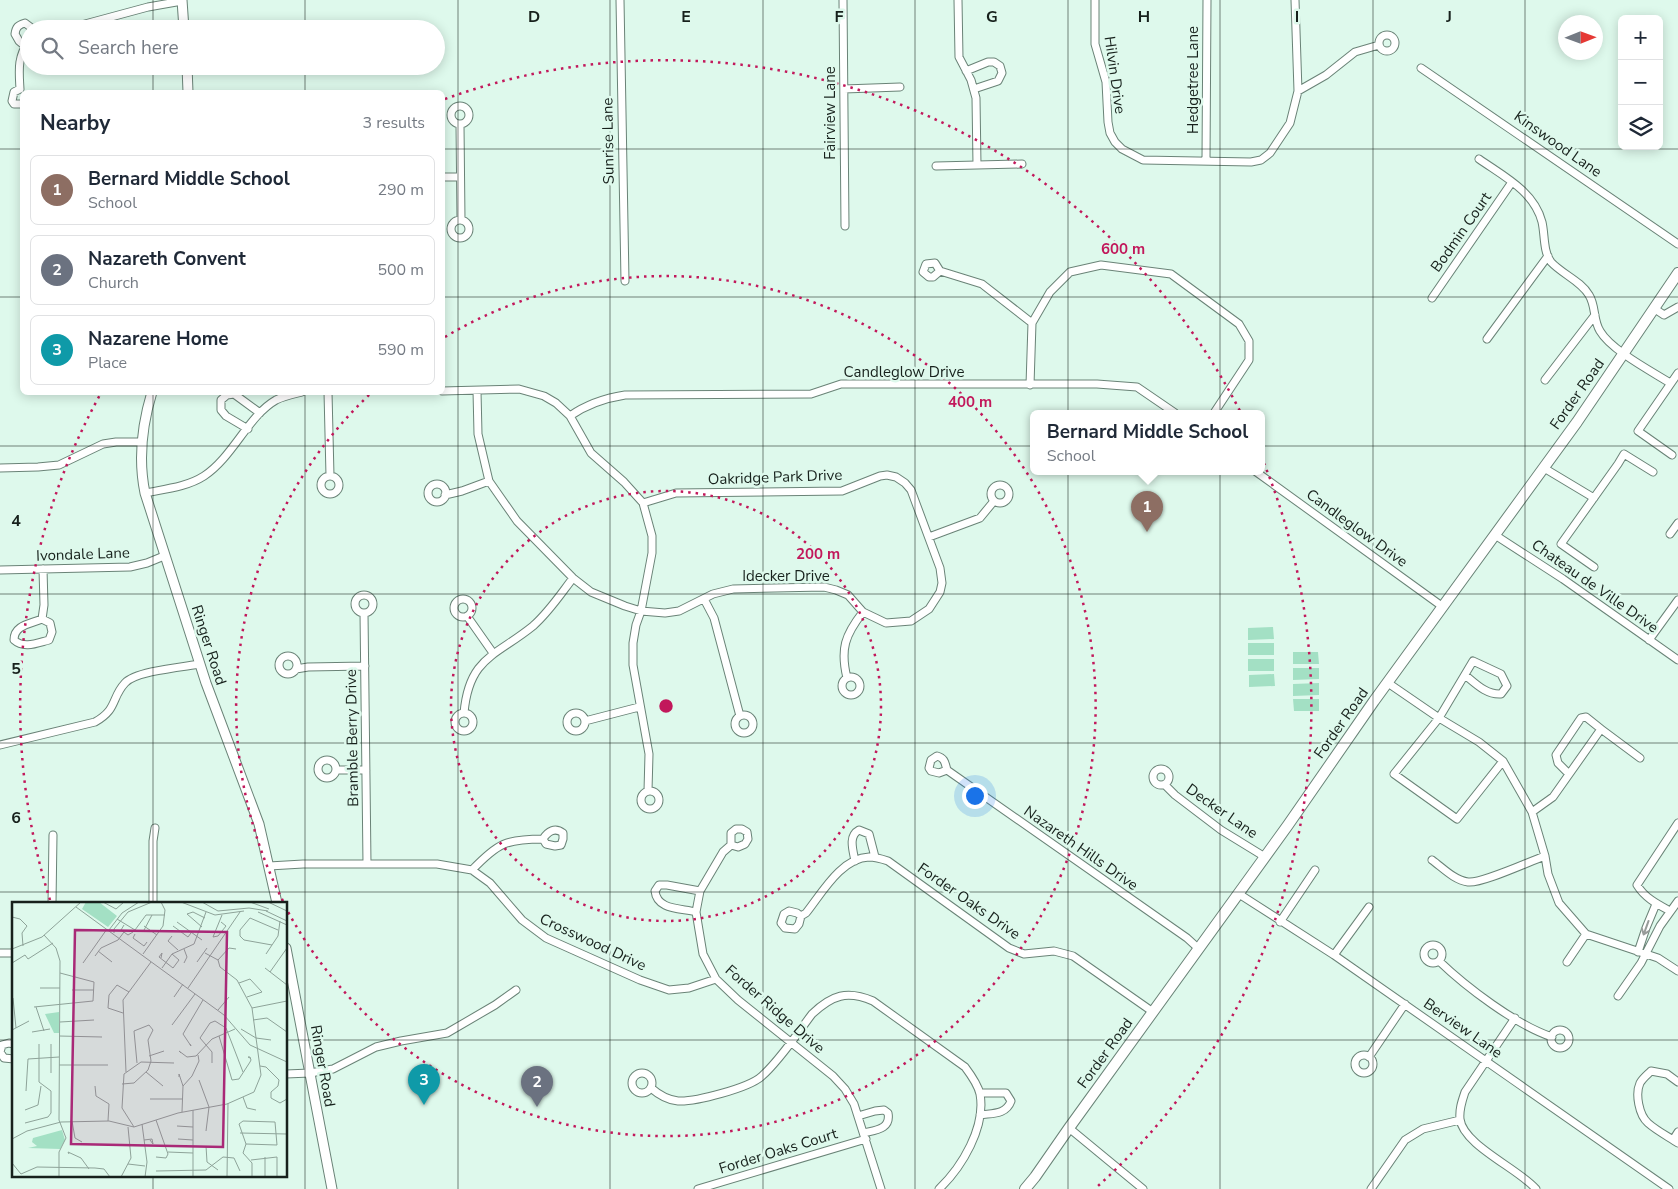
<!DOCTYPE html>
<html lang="en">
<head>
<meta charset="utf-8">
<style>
  body { margin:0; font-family:"Nunito Sans",sans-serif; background:#f6f6f7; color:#1f2937 }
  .controls { position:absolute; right:15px; top:15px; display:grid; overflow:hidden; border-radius:8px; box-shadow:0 2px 12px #0003 }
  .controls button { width:45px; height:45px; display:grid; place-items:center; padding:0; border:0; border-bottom:1px solid #e0e1e3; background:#fff; color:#1f2937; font:25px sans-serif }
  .compass { position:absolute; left:1558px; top:15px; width:45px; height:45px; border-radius:50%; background:#fff; box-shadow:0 2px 12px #0003; rotate:89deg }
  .you { position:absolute; left:974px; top:795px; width:18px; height:18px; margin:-12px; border:4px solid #fff; border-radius:50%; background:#1a73e8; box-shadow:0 0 0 8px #1a73e833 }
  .badge { display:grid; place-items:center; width:32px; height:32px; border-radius:50%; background:#1a73e8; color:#fff; font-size:16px; font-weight:700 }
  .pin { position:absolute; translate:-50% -41px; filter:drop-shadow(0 1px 2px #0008) }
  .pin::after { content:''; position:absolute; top:26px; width:18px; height:15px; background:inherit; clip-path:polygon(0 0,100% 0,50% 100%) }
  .popup { position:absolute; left:1030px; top:410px; width:235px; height:65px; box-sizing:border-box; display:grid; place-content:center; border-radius:8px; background:#fff; filter:drop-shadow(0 1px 4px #0005); font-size:16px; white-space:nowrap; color:#747a83 }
  .popup b { font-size:19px; color:#1f2937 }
  .popup::after { content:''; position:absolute; left:50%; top:100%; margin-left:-10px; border:10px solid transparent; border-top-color:#fff }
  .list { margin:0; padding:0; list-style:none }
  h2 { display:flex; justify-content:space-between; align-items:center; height:65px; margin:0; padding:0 20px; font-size:21px }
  h2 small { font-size:16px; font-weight:400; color:#747a83 }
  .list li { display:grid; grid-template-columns:32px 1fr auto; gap:15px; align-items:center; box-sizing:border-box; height:70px; margin:0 10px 10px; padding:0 10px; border:1px solid #e0e1e3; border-radius:8px }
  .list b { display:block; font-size:19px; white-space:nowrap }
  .list p { margin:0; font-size:16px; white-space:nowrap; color:#747a83 }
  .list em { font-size:16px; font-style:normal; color:#747a83 }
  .icon { flex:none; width:28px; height:28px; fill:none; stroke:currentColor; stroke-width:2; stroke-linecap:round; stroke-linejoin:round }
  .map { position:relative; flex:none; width:1678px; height:1189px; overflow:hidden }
  .search { position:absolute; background:#fff; box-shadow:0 2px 12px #0003; left:20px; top:20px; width:425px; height:55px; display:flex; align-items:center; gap:12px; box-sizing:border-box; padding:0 18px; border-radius:28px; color:#747a83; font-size:19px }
  .panel { position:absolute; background:#fff; box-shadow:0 2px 12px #0003; left:20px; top:90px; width:425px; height:305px; border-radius:8px }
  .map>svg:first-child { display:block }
</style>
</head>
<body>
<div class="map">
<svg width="1678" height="1189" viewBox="0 0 1678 1189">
  <rect width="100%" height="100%" fill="#def9ec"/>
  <path fill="#a3e0c4" d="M1273 627 1274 639 1248 640V628Z
    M1248 643H1274V655H1248Z
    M1293 652H1318L1319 664H1293Z
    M1248 659H1274V671H1248Z
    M1293 668H1319V679L1293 680Z
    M1274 674 1275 686 1249 687V675Z
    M1319 683V695L1293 696V684Z
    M1293 699H1319V711H1294Z"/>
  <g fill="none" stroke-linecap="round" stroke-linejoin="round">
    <g stroke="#6a8377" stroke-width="9">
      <path id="minor" d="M620 0 625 281
        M843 0 845 226
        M958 0 959 57 971 80 976 98 977 165
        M1095 0V44L1106 82 1108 122 1110 133 1115 142 1122 149 1143 160 1251 162 1261 160 1270 153 1290 123 1298 91 1295 0
        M49 29 74 27 148 7 182 1
        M1379 43a8 8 0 1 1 16 0a8 8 0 1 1-16 0Z
        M25 46 19 41 15 34C16 27 18 25 25 23L33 29
        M1421 68 1678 244
        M966 71 988 62H994L1000 66 1002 73 998 81 974 89
        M20 89C19 71 17 57 29 41
        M20 89 14 92 12 101 14 104H22
        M844 89 900 87
        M1298 91 1326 75 1355 52 1379 45
        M451 115a9 9 0 1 1 18 0a9 9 0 1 1-18 0Z
        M460 125 461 220
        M1479 159C1503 176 1534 191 1542 222 1545 235 1543 251 1551 262 1562 274 1581 281 1589 295 1596 306 1593 320 1600 331 1611 350 1651 371 1670 383
        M1206 160 1207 0
        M936 166 1022 164
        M442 177H460
        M451 229a9 9 0 1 1 18 0a9 9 0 1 1-18 0Z
        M940 271 933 277H929L923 272 926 264 935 263 940 271 982 284 1032 323
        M1432 298 1512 182
        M1655 309 1664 315 1678 307
        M1487 339 1548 256
        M1545 380 1595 315
        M1030 385 1032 323 1050 292 1070 272 1101 265 1171 274 1239 324 1249 341V360L1214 413
        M442 391 519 389 544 396 556 403 570 416 591 453 624 482 643 503 652 536V553L641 611 636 625 633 643V665L649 754 648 791
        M477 391 478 434 489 481 517 521 573 578 591 592 625 606 641 611 665 613 679 611 713 594 733 589 824 587 836 590 848 595 863 612 886 623 911 621 929 609 940 592 942 583 940 568 911 490 905 483 896 477 887 475 880 476 842 491 676 493 643 503
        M328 392 330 476
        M570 416C587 404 606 398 625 395L811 394 841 384H1097L1137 387 1175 413
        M248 429 226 416 221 410V400L227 395 234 394 260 413
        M1672 455 1638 431 1678 373
        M0 468 38 467 59 465 103 444 116 442H142
        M1544 468 1594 498
        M1255 471 1443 607
        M321 485a9 9 0 1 1 18 0a9 9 0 1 1-18 0Z
        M428 493a9 9 0 1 1 18 0a9 9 0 1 1-18 0Z
        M991 494a9 9 0 1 1 18 0a9 9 0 1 1-18 0Z
        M145 493C165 489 187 487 204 476 233 457 248 416 276 400 284 396 294 394 302 392
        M445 495 462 491 489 481
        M1670 534 1678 523
        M1495 535 1563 579 1678 660
        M929 537 980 518 994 501
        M1594 567 1561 544 1618 464 1624 454 1653 472
        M0 570 130 567 147 563 164 556
        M355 604a9 9 0 1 1 18 0a9 9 0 1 1-18 0Z
        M704 599 714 618 740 716
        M454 608a9 9 0 1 1 18 0a9 9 0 1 1-18 0Z
        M364 613 367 863
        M467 616 493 653
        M42 619C30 624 14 625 14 640 24 649 37 643 49 640L52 632 50 623 42 619 44 605 43 569
        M1649 640 1678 600
        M279 665a9 9 0 1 1 18 0a9 9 0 1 1-18 0Z
        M296 669 308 667 365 666
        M1465 675C1475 683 1486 695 1501 694L1507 686 1501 674 1473 661 1439 718 1394 774 1457 819 1503 761
        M842 686a9 9 0 1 1 18 0a9 9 0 1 1-18 0Z
        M847 678C840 649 845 635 863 612
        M1388 683 1439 718 1479 742 1503 761 1532 812 1545 856 1548 874 1559 903 1586 934 1658 958 1678 971
        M455 722a9 9 0 1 1 18 0a9 9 0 1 1-18 0Z
        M464 713C469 657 496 656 533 626 549 612 560 595 573 578
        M567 722a9 9 0 1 1 18 0a9 9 0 1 1-18 0Z
        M735 724a9 9 0 1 1 18 0a9 9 0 1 1-18 0Z
        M585 721 639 707
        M0 745 95 722C118 709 111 698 125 683 136 671 183 667 200 664
        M318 769a9 9 0 1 1 18 0a9 9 0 1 1-18 0Z
        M1153 777a8 8 0 1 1 16 0a8 8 0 1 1-16 0Z
        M336 770H366
        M947 770 939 773 931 771 929 768 931 760 937 756C945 758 945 763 947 770L1187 938 1199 949
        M1569 774 1558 763 1556 755 1581 718 1586 717 1601 729
        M1165 785 1175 795 1221 830 1265 857
        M641 800a9 9 0 1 1 18 0a9 9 0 1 1-18 0Z
        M1532 812 1553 797 1601 729 1640 758
        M731 845 738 847 745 844 748 839 747 832 742 829H736L731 833V845L723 852 700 891 696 912 703 954 716 979 738 1000 833 1076 845 1089 854 1104 881 1189
        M1432 860C1443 868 1454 880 1468 882 1481 884 1528 862 1545 856
        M855 861C853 850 848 836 859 830L869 834 875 857
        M269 866 303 864H437L472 870 490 883 522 920 546 938 640 980 669 990 689 988 716 979
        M472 870C498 843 506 839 543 839L546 844 555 846 561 845 563 839V833C555 827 548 831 543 839
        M1239 894 1334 955 1669 1189
        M52 903 53 835
        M153 903V841L155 828
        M1670 911C1657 904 1645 898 1637 885L1678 823
        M696 912C680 908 657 910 655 891L659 885H667L700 891
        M801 916 799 924 795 929 785 928 781 923 784 914 789 911 797 913 801 916 806 913C822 893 841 858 869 857 876 857 882 859 888 861L1009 948 1024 954 1054 951 1073 956 1153 1012
        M1280 922 1315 870
        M1424 954a9 9 0 1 1 18 0a9 9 0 1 1-18 0Z
        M1638 952 1646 928 1656 904
        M0 953H14
        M1334 955 1369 907
        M1439 961C1466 987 1516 1025 1552 1037
        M1567 962 1586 934
        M1618 996 1641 963 1660 926 1678 901
        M1515 1018 1465 1092C1462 1101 1459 1109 1460 1119 1463 1145 1519 1169 1536 1189
        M1551 1039a9 9 0 1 1 18 0a9 9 0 1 1-18 0Z
        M0 1052 2 1045 9 1043 14 1044
        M0 1052 4 1058 14 1059
        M1355 1064a9 9 0 1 1 18 0a9 9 0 1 1-18 0Z
        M1369 1057 1405 1004
        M632 1083a10 10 0 1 1 20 0a10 10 0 1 1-20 0Z
        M286 1074 310 1073 333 1069 376 1047 401 1041 447 1033 495 1005 516 990
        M1678 1082 1667 1074 1651 1071C1647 1075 1643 1078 1640 1083 1635 1094 1639 1115 1648 1123 1657 1131 1669 1137 1678 1143
        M651 1088C659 1095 668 1100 678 1101 695 1102 749 1088 762 1076 780 1060 797 1034 812 1014 832 995 847 990 873 1001L965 1067C971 1075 978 1085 980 1094 986 1127 962 1167 939 1189
        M980 1093H1006L1011 1101C1006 1115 992 1113 980 1115
        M858 1116 875 1111 884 1110 888 1113C891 1129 876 1130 864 1133
        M1069 1128 1143 1189
        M1673 1140 1678 1132
        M698 1189 866 1139
        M1371 1189 1405 1140 1423 1129 1460 1120"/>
    </g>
    <g stroke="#6a8377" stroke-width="11">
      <path id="tertiary" d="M182 0 184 29
        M187 66 188 92
        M152 392C142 425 138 459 145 493L206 683 259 824 277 903
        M286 948 332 1189"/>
    </g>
    <g stroke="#6a8377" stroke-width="12">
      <path id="secondary" d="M1025 1189 1035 1177 1069 1128 1288 825 1374 701 1577 422 1678 273"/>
    </g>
    <use href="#minor" stroke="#fff" stroke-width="7"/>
    <use href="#tertiary" stroke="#fff" stroke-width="9"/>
    <use href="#secondary" stroke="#fff" stroke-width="10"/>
  </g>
  <defs><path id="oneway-shaft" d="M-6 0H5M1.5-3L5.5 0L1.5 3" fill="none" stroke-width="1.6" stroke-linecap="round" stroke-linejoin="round" transform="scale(1.25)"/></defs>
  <use stroke="#979b99" href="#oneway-shaft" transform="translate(1646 928) rotate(110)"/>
  <path fill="none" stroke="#17211c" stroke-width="1" stroke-opacity="0.55" d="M153 0V29M305 0V29M458 0V1189M610 0V1189M763 0V1189M915 0V1189M1068 0V1189M1220 0V1189M1373 0V1189M1525 0V1189M153 66V92M305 66V92M0 149H22M442 149H1678M0 297H22M442 297H1678M153 392V903M305 392V1189M0 446H1678M0 594H1678M0 743H1678M0 892H1678M0 1040H14M286 1040H1678M153 1175V1189"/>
  <g fill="none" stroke="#c2185b" stroke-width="2.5" stroke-dasharray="2.5 5">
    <circle cx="666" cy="706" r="215"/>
    <path d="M283 901A430 430 0 0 1 370 394M445 337A430 430 0 1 1 286 908"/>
    <path d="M50 900A646 646 0 0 1 101 393M445 99A646 646 0 0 1 1098 1186"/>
  </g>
  <g text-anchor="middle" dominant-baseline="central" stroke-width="5" stroke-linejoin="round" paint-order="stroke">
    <g font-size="15" fill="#17211c" stroke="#def9ec">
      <text transform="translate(1115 75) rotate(82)">Hilvin Drive</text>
      <text transform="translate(1193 80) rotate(-90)">Hedgetree Lane</text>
      <text transform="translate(830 113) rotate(-90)">Fairview Lane</text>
      <text transform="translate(608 141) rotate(-91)">Sunrise Lane</text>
      <text transform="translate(1558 144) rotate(35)">Kinswood Lane</text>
      <text transform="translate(1461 232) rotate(-55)">Bodmin Court</text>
      <text x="904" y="372">Candleglow Drive</text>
      <text transform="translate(1577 394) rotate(-55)">Forder Road</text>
      <text transform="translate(775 477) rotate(-2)">Oakridge Park Drive</text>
      <text transform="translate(1357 528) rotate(36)">Candleglow Drive</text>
      <text transform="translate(83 554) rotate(-2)">Ivondale Lane</text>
      <text x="786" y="576">Idecker Drive</text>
      <text transform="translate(1595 586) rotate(35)">Chateau de Ville Drive</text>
      <text transform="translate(209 645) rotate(72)">Ringer Road</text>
      <text transform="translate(1341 723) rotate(-55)">Forder Road</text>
      <text transform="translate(352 738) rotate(-91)">Bramble Berry Drive</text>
      <text transform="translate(1222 811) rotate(35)">Decker Lane</text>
      <text transform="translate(1081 848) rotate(35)">Nazareth Hills Drive</text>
      <text transform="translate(969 901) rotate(35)">Forder Oaks Drive</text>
      <text transform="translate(593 942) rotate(25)">Crosswood Drive</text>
      <text transform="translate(775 1009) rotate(41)">Forder Ridge Drive</text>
      <text transform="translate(1463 1028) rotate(35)">Berview Lane</text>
      <text transform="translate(1105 1053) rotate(-54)">Forder Road</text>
      <text transform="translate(323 1066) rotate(80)">Ringer Road</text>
      <text transform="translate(778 1151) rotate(-17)">Forder Oaks Court</text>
    </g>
  </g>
  <g transform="translate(12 902)">
    <rect width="275" height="275" fill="#def9ec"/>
    <path d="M74 0H87L105 14 96 25 70 7ZM47 110V131H42L33 112ZM50 228 53 238 48 247 16 246 25 244 20 240 21 236Z" fill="#a3e0c4"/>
    <path fill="none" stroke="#8ea399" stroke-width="1" d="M91 0 104 7 112 0M169 0 203 13 232 9M190 0 206 9 237 6 256 9M238 0 257 7M256 0 275 9M64 5 212 113 238 143 275 160M254 9 275 19M246 10 275 23M0 15 8 17 15 24 10 31 11 44M105 17 123 28 134 13H153M165 20 190 38M209 20 214 24 206 34 201 35 210 13M112 23 109 28 116 33 121 30M132 24 145 33M161 24 176 35 179 31M190 25 175 12 181 10 193 16M97 28 110 11 127 0M131 30 140 13M102 31V27L116 10 140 0M123 32 121 36 132 44 135 40M32 33 44 46 48 59 47 218 54 236 47 250V275M160 34 156 39 166 48M260 43 232 38 228 34V28L238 16 266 28M0 47 30 35 69 0M172 47 175 55 172 61M86 49 100 60M193 51 206 58 217 46 224 47M131 52 151 24 153 8 149 0M254 52 266 34 268 19M83 54 89 46 106 38 112 30M149 56 150 51 147 55 161 66 167 58 160 52M185 60 195 46M0 61 13 53 16 57 41 41M71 61 95 27M150 66 160 52 182 42 194 10M253 66 275 83M258 70 275 46M227 81 238 77 250 90 235 95M28 86H48M176 86 228 10M60 88H82M162 95 171 82M1 96 4 126M22 105 81 99 82 80 48 71M24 105 32 129M240 106 275 99M206 108 217 95M111 111 96 106 97 93 105 83 117 90M241 118 255 116 275 130M48 120 82 118M160 123 183 92M229 127 244 136 259 138M0 128 17 119M20 130 38 127M47 134 90 135M207 134 220 178 227 177 238 160 239 158 238 155H236L238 156M178 142 179 144 171 132 191 98M169 151 167 149 175 155 184 154 200 137 223 127M137 154 152 149M200 161V150L188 136 198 121 203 119 214 126 231 170M47 163H96M248 164 254 165 267 178 266 184 259 190V196L268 201 275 197M114 170 111 98 139 60M134 170 151 184M39 171V142M167 175V172L171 184M187 178 197 205 194 229M110 182 122 181 136 168 139 159 136 138 141 128 137 123 122 129 125 161M83 184 84 194 97 202 96 219M14 189 16 157 47 155M231 195 235 206 244 208M138 197H170M13 208 26 203 29 184M170 210 171 184 180 174 187 159 186 153M60 219 63 236 70 240M231 219 263 220 265 243 234 242 227 222ZM13 221 36 215 39 211V189L27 180V142M130 222 135 260 133 275M165 224 181 225M122 225 110 206 112 172 129 160 162 161M228 231 275 232M0 237 15 229 49 220 97 219 122 225 166 211 215 202 242 190 249 173 240 106 225 78 208 65 206 58M166 237 181 238M132 238 140 237 141 242 138 238M234 242 231 251 240 261V275M194 244 195 260 206 268M156 250 181 251M57 252 56 250 69 256 77 267M144 255 154 256 156 252 144 218M253 255V275M239 258 265 255V275M0 261 9 272 25 265 83 266 92 267 98 275M116 262 133 264M144 269 194 268 211 255 222 256 228 269M109 275 119 256 116 225M181 275V208M215 275 216 201"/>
    <path fill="#a92977" fill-opacity="0.15" stroke="#a92977" stroke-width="2.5" d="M63 28 215 30 211 245 59 242Z"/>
    <rect width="275" height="275" fill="none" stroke="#17211c" stroke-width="2.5"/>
  </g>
  <g font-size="16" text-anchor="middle" font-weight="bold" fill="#17211c" stroke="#def9ec" stroke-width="5" stroke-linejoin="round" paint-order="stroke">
    <text x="534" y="22">D</text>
    <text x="686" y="22">E</text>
    <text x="839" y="22">F</text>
    <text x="992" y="22">G</text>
    <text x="1144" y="22">H</text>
    <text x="1297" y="22">I</text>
    <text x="1449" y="22">J</text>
    <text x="16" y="526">4</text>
    <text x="16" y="674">5</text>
    <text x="16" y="823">6</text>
  </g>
  <circle cx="666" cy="706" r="8" fill="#c2185b" stroke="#def9ec" stroke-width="2.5"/>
  <g font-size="15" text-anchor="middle" font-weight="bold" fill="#c2185b" stroke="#def9ec" stroke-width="5" stroke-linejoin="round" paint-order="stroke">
    <text x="1123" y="254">600 m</text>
    <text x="970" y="407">400 m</text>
    <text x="818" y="559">200 m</text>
  </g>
</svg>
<div class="controls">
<button>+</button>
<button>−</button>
<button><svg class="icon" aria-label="layers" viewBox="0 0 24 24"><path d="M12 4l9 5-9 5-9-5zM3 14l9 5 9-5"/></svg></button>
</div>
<svg class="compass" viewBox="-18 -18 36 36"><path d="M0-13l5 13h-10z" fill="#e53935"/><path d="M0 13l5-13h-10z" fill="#747a83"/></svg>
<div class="you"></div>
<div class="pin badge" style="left:1147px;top:532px;background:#8d6e63">1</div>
<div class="popup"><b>Bernard Middle School</b>School</div>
<div class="pin badge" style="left:537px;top:1107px;background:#6b7280">2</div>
<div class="pin badge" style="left:424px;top:1105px;background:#0f9aa8">3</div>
<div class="search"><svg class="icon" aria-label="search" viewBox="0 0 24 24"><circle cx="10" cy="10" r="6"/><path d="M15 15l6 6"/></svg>Search here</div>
<section class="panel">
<h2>Nearby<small>3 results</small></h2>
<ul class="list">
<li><span class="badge" style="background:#8d6e63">1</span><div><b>Bernard Middle School</b><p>School</p></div><em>290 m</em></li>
<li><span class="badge" style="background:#6b7280">2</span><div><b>Nazareth Convent</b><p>Church</p></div><em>500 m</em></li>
<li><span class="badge" style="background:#0f9aa8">3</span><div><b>Nazarene Home</b><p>Place</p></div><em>590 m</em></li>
</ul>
</section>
</div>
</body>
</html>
